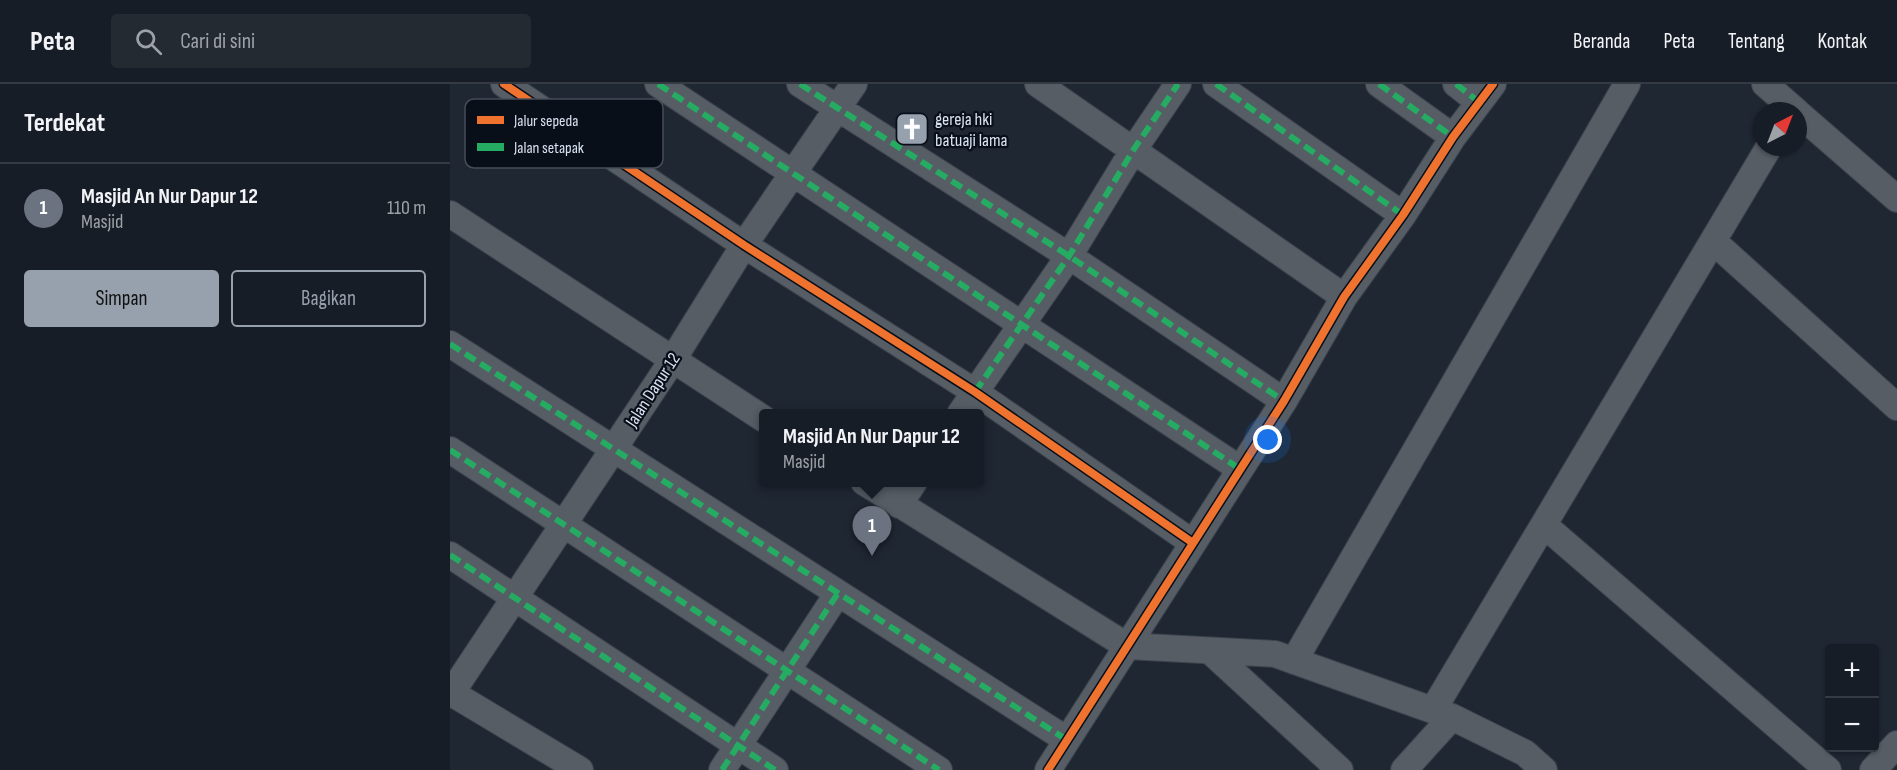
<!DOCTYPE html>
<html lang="id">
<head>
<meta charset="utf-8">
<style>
  body { margin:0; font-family:"Sofia Sans Condensed",sans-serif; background:#242a32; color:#f1f3f6 }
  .controls { position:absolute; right:18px; bottom:18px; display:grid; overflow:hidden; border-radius:6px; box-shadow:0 2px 4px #0004 }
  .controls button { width:54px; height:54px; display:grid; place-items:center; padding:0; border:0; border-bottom:2px solid #363b43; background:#171d26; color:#f1f3f6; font:30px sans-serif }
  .compass { position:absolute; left:1303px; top:18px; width:54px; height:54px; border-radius:50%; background:#171d26; box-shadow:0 2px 4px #0004; rotate:42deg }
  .you { position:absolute; left:818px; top:356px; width:21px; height:21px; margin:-15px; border:4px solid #fff; border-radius:50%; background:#1a73e8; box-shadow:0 0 0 9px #1a73e833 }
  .badge { display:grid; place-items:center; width:39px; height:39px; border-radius:50%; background:#97a1ae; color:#fff; font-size:20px; font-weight:700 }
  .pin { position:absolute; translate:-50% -50px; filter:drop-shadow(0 2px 3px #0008) }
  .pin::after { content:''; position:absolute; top:32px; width:21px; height:18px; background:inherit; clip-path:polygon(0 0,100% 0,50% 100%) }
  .popup { position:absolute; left:309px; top:325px; width:225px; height:78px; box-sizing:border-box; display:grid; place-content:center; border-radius:6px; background:#171d26; filter:drop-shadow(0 2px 4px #0005); font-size:20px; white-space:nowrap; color:#9ea2a7 }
  .popup b { font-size:22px; color:#f1f3f6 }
  .popup::after { content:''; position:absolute; left:50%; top:100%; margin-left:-12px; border:12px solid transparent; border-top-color:#171d26 }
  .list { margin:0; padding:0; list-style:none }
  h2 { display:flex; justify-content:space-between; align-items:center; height:78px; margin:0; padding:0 24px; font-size:26px }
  h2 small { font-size:20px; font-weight:400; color:#9ea2a7 }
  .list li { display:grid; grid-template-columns:39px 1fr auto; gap:18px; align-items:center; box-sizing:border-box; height:90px; padding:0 24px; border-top:2px solid #363b43 }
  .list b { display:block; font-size:22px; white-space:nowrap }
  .list p { margin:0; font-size:20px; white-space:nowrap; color:#9ea2a7 }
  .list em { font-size:20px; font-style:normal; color:#9ea2a7 }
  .actions { display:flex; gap:12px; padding:18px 24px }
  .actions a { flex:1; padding:14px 0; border:2px solid #97a1ae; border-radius:6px; text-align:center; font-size:21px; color:#97a1ae }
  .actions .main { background:#97a1ae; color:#111 }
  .icon { flex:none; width:33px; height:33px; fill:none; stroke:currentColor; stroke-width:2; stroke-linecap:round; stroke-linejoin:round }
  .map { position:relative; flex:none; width:1447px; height:686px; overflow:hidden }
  header { display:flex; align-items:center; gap:36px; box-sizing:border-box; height:84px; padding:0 30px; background:#171d26; border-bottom:2px solid #363b43 }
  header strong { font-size:28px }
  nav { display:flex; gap:33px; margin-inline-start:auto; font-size:21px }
  .search { width:420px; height:54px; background:#242a32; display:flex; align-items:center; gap:15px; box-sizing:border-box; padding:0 21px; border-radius:6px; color:#9ea2a7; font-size:22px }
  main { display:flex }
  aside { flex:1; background:#171d26 }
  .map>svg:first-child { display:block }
</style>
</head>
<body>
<header>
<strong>Peta</strong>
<div class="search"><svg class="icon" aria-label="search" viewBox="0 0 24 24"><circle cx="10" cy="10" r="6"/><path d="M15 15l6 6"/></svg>Cari di sini</div>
<nav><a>Beranda</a><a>Peta</a><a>Tentang</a><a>Kontak</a></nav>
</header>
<main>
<aside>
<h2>Terdekat<small></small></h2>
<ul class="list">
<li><span class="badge" style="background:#6b7280">1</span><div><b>Masjid An Nur Dapur 12</b><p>Masjid</p></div><em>110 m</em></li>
</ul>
<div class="actions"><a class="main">Simpan</a><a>Bagikan</a></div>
</aside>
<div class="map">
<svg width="1447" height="686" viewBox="0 0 1447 686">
  <rect width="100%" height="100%" fill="#1f2733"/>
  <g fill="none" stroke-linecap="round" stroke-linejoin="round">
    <g stroke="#3c434d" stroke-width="28">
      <path id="minor" d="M54 0 294 161 525 308 743 459
        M208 0 790 385
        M350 0 619 172 834 317
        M588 0 894 213
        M766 0 953 131
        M929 0 1003 53
        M1006 0 1029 18
        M1315 0 1346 27
        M1348 29 1447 115
        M0 130 314 335
        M1263 157 1447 323
        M0 260 617 656
        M510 330 619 172 684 65 728 0
        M0 366 489 686
        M414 398 677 562 825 570 1002 633 1075 669 1094 686
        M449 421 464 398
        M1094 441 1378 686
        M0 471 325 686
        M760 567 890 686
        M844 577 1177 0
        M0 608 130 686
        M0 611 222 277 294 161 404 0
        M983 626 1319 63
        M272 686 388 509
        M598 686 834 317 894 213 953 131 1003 53 1043 0
        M954 686 1002 633
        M1423 686 1447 660"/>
    </g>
    <use href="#minor" stroke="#565d65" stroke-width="26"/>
    <path stroke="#26ab63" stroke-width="6" stroke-dasharray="12 6" stroke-linecap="butt" d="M208 0 790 385
      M350 0 619 172 834 317
      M766 0 953 131
      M929 0 1003 53
      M1006 0 1029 18
      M0 260 617 656
      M525 308 619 172 684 65 728 0
      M0 366 489 686
      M0 471 325 686
      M272 686 388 509"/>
    <g stroke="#080f18" stroke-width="11">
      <path id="cycleway" d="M54 0 294 161 525 308 743 459
        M598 686 834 317 894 213 953 131 1003 53 1043 0"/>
    </g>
    <use href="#cycleway" stroke="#ef722f" stroke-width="8"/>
  </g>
  <defs>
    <g id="church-square" transform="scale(1.725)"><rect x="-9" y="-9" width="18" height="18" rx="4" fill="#97a1ae" stroke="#080f18"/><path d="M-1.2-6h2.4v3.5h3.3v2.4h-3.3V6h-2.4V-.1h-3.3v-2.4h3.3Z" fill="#fff"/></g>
  </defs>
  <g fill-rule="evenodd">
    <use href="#church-square" x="462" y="45"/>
  </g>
  <g text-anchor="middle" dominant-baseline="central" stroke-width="4.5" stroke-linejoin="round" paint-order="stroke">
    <g font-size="18" fill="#d8e2f1" stroke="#080f18" text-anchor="start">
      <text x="485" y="35">gereja hki<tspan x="485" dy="21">batuaji lama</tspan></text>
    </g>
    <g font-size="18" fill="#d8e2f1" stroke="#080f18">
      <text transform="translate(203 306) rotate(-57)">Jalan Dapur 12</text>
    </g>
  </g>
  <rect x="15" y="15" width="198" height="69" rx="9" fill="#080f18" stroke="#464e59" stroke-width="1.5"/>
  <rect x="27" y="32" width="27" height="8" fill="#ef722f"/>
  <rect x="27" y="59" width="27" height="8" fill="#26ab63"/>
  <g font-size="16" fill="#d8e2f1">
    <text x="64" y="42">Jalur sepeda</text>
    <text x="64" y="69">Jalan setapak</text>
  </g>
</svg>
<div class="controls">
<button>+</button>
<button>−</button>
</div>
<svg class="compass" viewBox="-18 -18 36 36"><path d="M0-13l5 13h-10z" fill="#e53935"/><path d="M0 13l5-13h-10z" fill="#9ea2a7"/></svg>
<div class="you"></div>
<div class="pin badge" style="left:422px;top:472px;background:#6b7280">1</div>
<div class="popup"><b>Masjid An Nur Dapur 12</b>Masjid</div>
</div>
</main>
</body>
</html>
